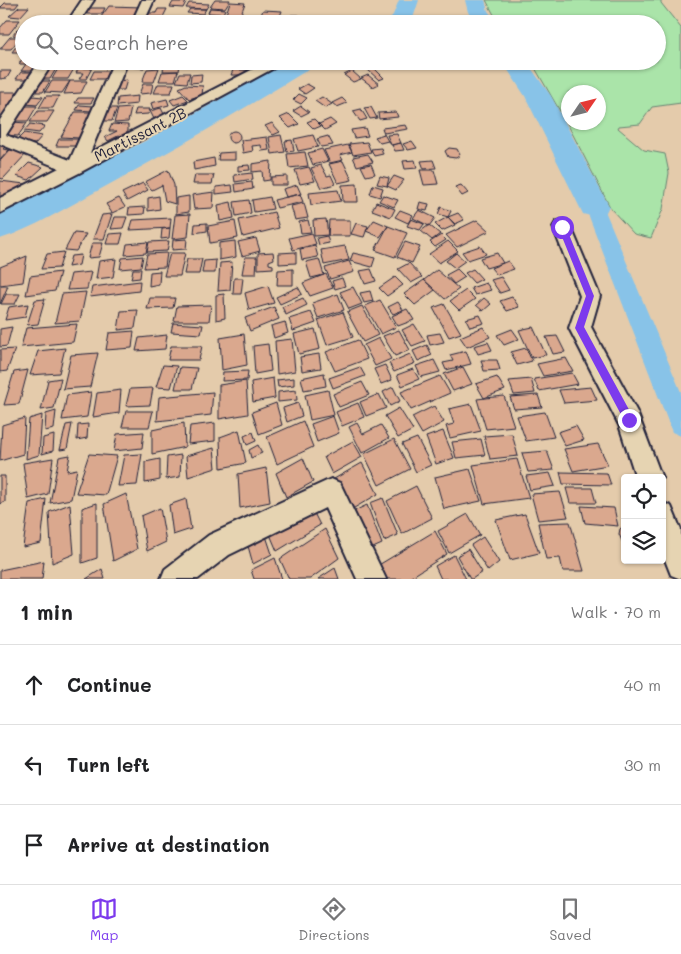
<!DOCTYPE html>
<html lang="en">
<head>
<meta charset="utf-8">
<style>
  body { margin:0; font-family:Mali,sans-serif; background:#f6f6f6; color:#202124 }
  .controls { position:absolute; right:15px; bottom:15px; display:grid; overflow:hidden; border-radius:5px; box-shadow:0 1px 4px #0004 }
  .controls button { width:45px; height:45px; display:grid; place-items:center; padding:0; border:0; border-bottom:1px solid #e0e0e0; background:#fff; color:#202124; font:25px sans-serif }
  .compass { position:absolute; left:561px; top:85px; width:45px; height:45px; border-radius:50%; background:#fff; box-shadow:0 1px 4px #0004; rotate:55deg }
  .stop { position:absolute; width:15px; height:15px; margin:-11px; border:4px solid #7c3aed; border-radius:50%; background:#fff }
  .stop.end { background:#7c3aed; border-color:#fff; box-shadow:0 1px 5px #0008 }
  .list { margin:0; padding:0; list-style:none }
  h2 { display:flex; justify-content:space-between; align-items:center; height:65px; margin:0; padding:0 20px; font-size:21px }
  h2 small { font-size:16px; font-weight:400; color:#757577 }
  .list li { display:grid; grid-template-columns:32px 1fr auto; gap:15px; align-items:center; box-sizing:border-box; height:80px; padding:0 20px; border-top:1px solid #e0e0e0 }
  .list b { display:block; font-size:19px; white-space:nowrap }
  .list em { font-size:16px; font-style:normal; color:#757577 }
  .icon { flex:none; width:28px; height:28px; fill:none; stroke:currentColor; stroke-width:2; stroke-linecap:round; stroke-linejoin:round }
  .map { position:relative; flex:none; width:681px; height:579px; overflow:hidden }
  .search { position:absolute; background:#fff; box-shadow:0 1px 4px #0004; left:15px; right:15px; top:15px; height:55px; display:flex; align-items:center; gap:12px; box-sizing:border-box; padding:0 18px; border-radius:28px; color:#757577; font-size:19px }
  .sheet { height:305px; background:#fff }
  nav { display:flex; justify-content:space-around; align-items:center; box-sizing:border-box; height:70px; border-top:1px solid #e0e0e0; background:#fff; font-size:14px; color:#757577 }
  nav a { display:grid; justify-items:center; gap:2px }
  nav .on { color:#7c3aed }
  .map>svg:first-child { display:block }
</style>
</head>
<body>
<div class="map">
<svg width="681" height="579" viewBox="0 0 681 579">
  <rect width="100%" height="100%" fill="#e4cbab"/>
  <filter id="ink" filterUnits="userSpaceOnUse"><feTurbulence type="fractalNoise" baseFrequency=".02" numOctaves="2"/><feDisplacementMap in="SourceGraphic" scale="10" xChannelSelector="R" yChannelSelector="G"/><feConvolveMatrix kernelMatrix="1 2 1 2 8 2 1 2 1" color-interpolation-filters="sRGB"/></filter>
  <g filter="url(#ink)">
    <path fill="#aae4a9" stroke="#668372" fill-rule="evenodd" d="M486 0H661V3L681 28V103L652 107 640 124 619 126 618 128 644 150 665 154 669 173 663 209 651 238 634 234 611 209 568 125 531 61H657V24H499ZM568 92H598V122H568Z"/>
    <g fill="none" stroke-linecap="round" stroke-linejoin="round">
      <path fill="#88c3e8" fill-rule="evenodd" d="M594 199 601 201 603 206 681 392V436L672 432 585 206 587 201Z"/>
      <path fill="#88c3e8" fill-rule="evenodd" d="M399 0H419L413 18 408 24H384L393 15Z
        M465 0H485L488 11 498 24H476L468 12Z
        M289 61H318L314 66C244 109 172 151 99 190 67 207 34 228 0 239V213L145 141Z
        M502 61H526L551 96 609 206 605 214 594 217 583 214 525 96Z"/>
    </g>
    <path fill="#daa88e" stroke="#22223b" d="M215 0H230L225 8 210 7Z
      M173 2H186L183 8 170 7Z
      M230 2 245 3 241 14H226Z
      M5 3H19L15 8H0Z
      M189 3 209 4 206 9 186 8Z
      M109 6 142 7 133 20 98 21Z
      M19 7H29L20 17 9 16Z
      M85 8H105L102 14H82Z
      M210 8 225 9 223 14 208 13Z
      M158 9H167L163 17H145L147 13H156Z
      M190 9H206L203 14 187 13Z
      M263 10 282 11 278 21 259 20Z
      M223 15 237 16 235 21H220Z
      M291 15H299L296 24H287Z
      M144 18H163L161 24H141Z
      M7 20H20L9 34H0V28Z
      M20 26H24V32L21 36 13 35Z
      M10 37H21L11 49H0Z
      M21 40H24L23 52H12Z
      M24 56V61H38L32 71H21L26 64H19Z
      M125 61H147L144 68 122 67Z
      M223 61H249L247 69 221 68Z
      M180 64 179 71H163L164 65Z
      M46 67H57L50 79H40Z
      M59 67H75L68 79H52Z
      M79 68H92L86 79H79L83 73H76Z
      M159 68 154 82H142L147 69Z
      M374 68 384 78 379 80 368 70Z
      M233 70H249L248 75H231Z
      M0 71H11L7 78 0 79Z
      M94 71H109L105 79H90Z
      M178 71 175 81H159L162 72Z
      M352 71 361 79 353 82 344 75Z
      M21 72H32L28 79H16Z
      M180 73H190L187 83 176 82Z
      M202 74 201 82 190 83 191 75Z
      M368 75 379 84 373 87 361 78Z
      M127 80 124 90H114L117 81Z
      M38 81H50L43 92H32Z
      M52 81H70L62 93 45 92Z
      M70 81H87L81 93 64 94Z
      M143 84H153L151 93 139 94Z
      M158 84H174L171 93H154Z
      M307 84 314 88 305 94 298 89Z
      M186 85 203 86 202 95 189 99 179 88Z
      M0 92H23L0 123Z
      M299 94 307 98 301 104 293 100Z
      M183 95 188 100 174 105 170 100Z
      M32 96 43 97 37 105 25 104Z
      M46 96H59L53 108H39Z
      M138 96 137 104 117 106 118 98Z
      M322 97 332 104 325 108 315 101Z
      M78 98H94L91 103H75Z
      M342 98 347 103 337 107 332 103Z
      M167 99 169 105 153 109 151 103Z
      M79 105 94 106 91 111 76 110Z
      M22 106H37L28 121H11Z
      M301 106 309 112 301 116 293 111Z
      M371 107 377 118 370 119 364 108Z
      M105 108H117L112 121H100Z
      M131 108 128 122 114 123 118 109Z
      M161 108 165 116 154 119 150 111Z
      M136 109H150L148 114 134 115Z
      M361 109 367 119 360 121 353 111Z
      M38 111H54L47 122H30Z
      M75 112H91L79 138 61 137Z
      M396 112 398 117 379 119 378 113Z
      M289 114 299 124 290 128 280 118Z
      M314 119 321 126 314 129 307 122Z
      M330 119 336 124 325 130 319 124Z
      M12 122 27 123 18 136 2 135Z
      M272 123 280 132 273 135 265 126Z
      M30 124 45 126 39 133 24 131Z
      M112 124 128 125V131L126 132 129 135 123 138 120 135 108 141 105 137 117 131H109Z
      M406 125 408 129 384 133 382 128Z
      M365 128 368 136 354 138 351 130Z
      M228 137a6 6 0 1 1 12 0a6 6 0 1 1-12 0Z
      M24 133 42 136 35 144 16 141Z
      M384 134 388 141 380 143 375 137Z
      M397 134 401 143 391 145 387 135Z
      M281 135 285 152 272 154 269 137Z
      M313 135 318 147 298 151 294 139Z
      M328 136 333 145 321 147 317 139Z
      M267 137 269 150 262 151 261 145 252 146 253 151 243 153 241 140Z
      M59 139H78L75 146H56Z
      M292 140 294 151 287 152 285 141Z
      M412 141 417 148 408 150 403 144Z
      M367 142 371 152 353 155 349 144Z
      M401 143 404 150 395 151 392 145Z
      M348 145 352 152 340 155 343 160 330 163 324 150Z
      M0 146H6L3 149 9 150 0 160Z
      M381 148 383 154 374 156 371 149Z
      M449 148 457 149 460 155 456 158 448 157 445 151Z
      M322 149 328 161 313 165 308 153Z
      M10 150 27 153 3 179 0 178V161Z
      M235 152V160H218L219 153Z
      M305 152 308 166 289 168 287 154Z
      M368 154 373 162 357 166 353 157Z
      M214 158 215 166 194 170 193 162Z
      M415 160 417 168 405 169 403 161Z
      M433 160 436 168 424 169 421 161Z
      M271 161 270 180 263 181 262 171 252 172V164Z
      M343 161 352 180 338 183 329 164Z
      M29 163 43 167 29 180 16 176Z
      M371 164 375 174 366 176 361 166Z
      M249 165 250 170 238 171V166Z
      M321 165 327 176 331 175 335 184 321 188 311 168Z
      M309 167 315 181 300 184 295 170Z
      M168 170 174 185 175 204 165 201 162 185 152 190 145 182Z
      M420 170H434L438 184 424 185Z
      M252 173 253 179 235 182 234 175Z
      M195 175H214L212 184H193Z
      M287 176V185H271V177Z
      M380 176 389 178 387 186 377 184Z
      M394 176 404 180 396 190 387 186Z
      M0 181 25 184 0 198Z
      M252 182 253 189 236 192 235 184Z
      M143 183 148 190 127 201 122 193Z
      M357 184 358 202H343L342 185Z
      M232 185 233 192 216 194V187Z
      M297 185 301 194 286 197 283 189Z
      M373 185 383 188 380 197 370 194Z
      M461 185 468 193 462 196 455 187Z
      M338 190 341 201 311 205 309 193Z
      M214 192 213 208 194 209 192 195Z
      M300 194 303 202 277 208 274 200Z
      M383 195 398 200 394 207 379 201Z
      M159 196 160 209 148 211V198Z
      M189 196V212L176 214V198Z
      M270 197 273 209 254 212 252 200Z
      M119 198 125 207 112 213 106 204Z
      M249 200 251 213 236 216 234 202Z
      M231 202 234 218 220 221 218 205Z
      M376 202 395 209 391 217 372 210Z
      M420 202 429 204 427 211 418 209Z
      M304 203 308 218 295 220 291 206Z
      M145 207 144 214 128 215 129 208Z
      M441 207 451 211 448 217 438 214Z
      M400 210 413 215 408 223 395 217Z
      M419 210 435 218 429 226 413 218Z
      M274 212 279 228 243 237 239 220Z
      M458 213 464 220 455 224 448 217Z
      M112 214 104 239H93L102 215Z
      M190 214 188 237 172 239 175 215Z
      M115 217H127L123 228 111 229Z
      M448 217 455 225 442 231 435 224Z
      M171 218 170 228 130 230 133 220Z
      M326 219 328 235 314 236 313 220Z
      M411 219 424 224 420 230 407 226Z
      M308 220 311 232 301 233 299 222Z
      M329 220H350V236H328Z
      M374 220 388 226 380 237 366 231Z
      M477 220 489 231 457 247 446 235Z
      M235 221 238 238 210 243 208 226Z
      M207 223V231L194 233 195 224Z
      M356 223 368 226 364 237 351 234Z
      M429 225 440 234 432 240 421 231Z
      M388 226 407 233 395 257 375 250Z
      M170 228 169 238 161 239 162 229Z
      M74 233 86 234 76 251 65 250Z
      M123 233 120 244H106L109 234Z
      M312 233 316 244 293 250 289 238Z
      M441 235 446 240 435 247 430 242Z
      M327 236 329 243 319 245 317 238Z
      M256 238 260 251 242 256 238 242Z
      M187 239 186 249 172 250 173 240Z
      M169 241 167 251 147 252 149 242Z
      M235 241 236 257 219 260V243Z
      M448 241 458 251 439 263 429 254Z
      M148 242 146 253 125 255 127 244Z
      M405 242 420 247 412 263 397 257Z
      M92 243H103L99 257 88 258Z
      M315 246 318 257 302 260 300 249Z
      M345 246 349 260 324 265 321 250Z
      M480 246 486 254 468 260 462 252Z
      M64 252 59 268 41 269 47 254Z
      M273 252 274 259 269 261V264L273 265V268L258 269V253Z
      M296 252V263L279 264V253Z
      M167 253 165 267 144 268 147 254Z
      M170 253H185L180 276H164Z
      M353 253 375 258 372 267 350 261Z
      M456 253 465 261 455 268 446 261Z
      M497 253 503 263 486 268 480 258Z
      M81 255 79 265 68 267 71 256Z
      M27 256 23 282 0 285V267Z
      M143 256 141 267 120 269 122 258Z
      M245 257H257L256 274H242Z
      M116 259 113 277 96 279 99 261Z
      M187 259H202L199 274H184Z
      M319 259 324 275 311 278 306 262Z
      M216 260 215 273H202L204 261Z
      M349 261 354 272 330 279 325 268Z
      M508 261 514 269 497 275 491 268Z
      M232 262 230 290 218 291 220 263Z
      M409 263 422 277 411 283 398 269Z
      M133 269H141L140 278 131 279Z
      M293 269V285H277L278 270Z
      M371 269 376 281 365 284 360 271Z
      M457 269 465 277 454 284 446 275Z
      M473 269 482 279 474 283 465 273Z
      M437 270 459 289 445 299 424 280Z
      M160 271 159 284 149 286 150 272Z
      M60 272 55 291 26 295 30 276Z
      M91 272 87 289 67 290 71 274Z
      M326 274 333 288 310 296 303 283Z
      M395 277 403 285 387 296 379 288Z
      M501 277 509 290 500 293 491 280Z
      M234 278H243L241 294H233Z
      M342 278 345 286 335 289 332 281Z
      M424 280 435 290 415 305 404 294Z
      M140 281 139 291 90 297 92 287Z
      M486 283 491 290 475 295 471 288Z
      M0 286H8L0 304Z
      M268 286 274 303 249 310 245 293Z
      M298 287 302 294 280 304 276 297Z
      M353 287 362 304 349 309 340 292Z
      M466 290 475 299 459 310 450 301Z
      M370 291 373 301 364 303 360 293Z
      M86 292 80 321 55 323 62 294Z
      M6 294H20L15 304H1Z
      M224 294 225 318 216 320V295Z
      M338 294 344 310 318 318 312 303Z
      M512 297 519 307 507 311 500 301Z
      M150 298H175L173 308 147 309Z
      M303 298 307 305 286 315 282 307Z
      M484 298 491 304 483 311 476 305Z
      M45 299 38 324 27 325 35 300Z
      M380 300 396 327 381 334 365 306Z
      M398 302 403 310 393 314 388 307Z
      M28 304 25 317 5 320 9 307Z
      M444 304 461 333 449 337 433 308Z
      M211 305 209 321H174L177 306Z
      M362 306 378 335 363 342 347 312Z
      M274 307 279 319 250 331 245 318Z
      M407 309 414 320 398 326 392 316Z
      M138 310 135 328 118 330 121 311Z
      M311 312 316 323 293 331 289 319Z
      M343 312 353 337 327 345 318 320Z
      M480 315 484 323 470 327 466 319Z
      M285 322 288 333 274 338 271 326Z
      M173 323 203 325 201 334 171 332Z
      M77 324 73 342 21 347 26 328Z
      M414 324 425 341 412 346 402 330Z
      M12 327 7 346 0 347V329Z
      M483 327 490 337 467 347 460 337Z
      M533 327 546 355 532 358 519 330Z
      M315 329 320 349 299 354 294 334Z
      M512 329 519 339 504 345 497 335Z
      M399 330 410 350 395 356 383 336Z
      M134 331 132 348 106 350 109 333Z
      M440 333 444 342 430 345 427 335Z
      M244 334 247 365 222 370 220 338Z
      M167 335 165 349 136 351 139 338Z
      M557 336 565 352 553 354 546 337Z
      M379 338 391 359 375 366 364 345Z
      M292 339 295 371 277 374 275 341Z
      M358 340 367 359 335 371 326 352Z
      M488 342 492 350 478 354 474 346Z
      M268 344 271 371 255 374 253 346Z
      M427 345 432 355 418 361 413 351Z
      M171 346H202L199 360H168Z
      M65 348 59 373 30 375 38 351Z
      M526 348 532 361 517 365 511 352Z
      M15 349 7 371 0 372V350Z
      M466 351 471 364 446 370 443 363 453 361 450 355Z
      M98 353 90 387 63 389 71 355Z
      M319 354 321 368 302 371 300 357Z
      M410 354 415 363 394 372 389 363Z
      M566 358 573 371 543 376 537 364Z
      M434 360 440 372 421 377 416 366Z
      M481 360H497L500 370 484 371Z
      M163 365 177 366 171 388 156 387Z
      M385 365 392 380 381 384 374 369Z
      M180 367 197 368 192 389H175Z
      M360 367 365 376 333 388 329 378Z
      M463 367 472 384 453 391 444 374Z
      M413 369 419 379 402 386 397 375Z
      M28 370 19 404 4 405 14 372Z
      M248 371 247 380 222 381 223 372Z
      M324 373 326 386 304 390 301 378Z
      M572 373 578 384 539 391 534 379Z
      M440 376 450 393 411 410 401 392Z
      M497 377 505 390 484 398 476 384Z
      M61 378 54 408 41 410 48 380Z
      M273 378 275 398 253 402 251 382Z
      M294 378V385L278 387 277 380Z
      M531 379 535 393 514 395 509 381Z
      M246 381 248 414 219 419V385Z
      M362 382 369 395 339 407 333 394Z
      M393 387 400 401 390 406 383 392Z
      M591 387 597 400 564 403 559 390Z
      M153 388 150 405 126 406 130 389Z
      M121 390 119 413 93 417 97 393Z
      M296 390 297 400 278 402V392Z
      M328 390 334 415 310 420 305 395Z
      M91 392 87 417 62 420 67 395Z
      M213 392 211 415 157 421 159 397Z
      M379 394 386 408 366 416 360 402Z
      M538 395 542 407 514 409 510 397Z
      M504 396 514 426 486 429 477 399Z
      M276 403 282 425 259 434 252 412Z
      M298 403 302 416 287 422 283 408Z
      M358 403 364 417 342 426 336 412Z
      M471 404 481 431 450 438 446 426 454 424 449 409Z
      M434 406 444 422 422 434 412 417Z
      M399 408 413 430 398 438 385 416Z
      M56 411 54 429 45 431 46 414Z
      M126 411H153L149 427H122Z
      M545 412 554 437 526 441 517 416Z
      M42 415 39 455 26 459 29 419Z
      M333 416 339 433 317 442 311 424Z
      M25 418 23 454 0 461 2 425Z
      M303 421 313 447 277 464 267 437Z
      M184 423 185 447 152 454V430Z
      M215 423V441L188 444 190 426Z
      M357 423 363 434 381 425 389 438 362 453 349 427Z
      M72 424 67 449 60 450 66 425Z
      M88 424 87 438 77 440 78 425Z
      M576 426 584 440 565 446 558 432Z
      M239 430 246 463 221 468 220 437Z
      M443 431 454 458 436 464 426 437Z
      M144 432 142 448 114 451 117 434Z
      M253 432 256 441 247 445 244 436Z
      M512 434 518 456 490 459 484 436Z
      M54 435 53 451 42 454 43 438Z
      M417 438 431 465 416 472 402 444Z
      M394 439 410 469 379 485 364 454Z
      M481 439 485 455 456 458 452 442Z
      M353 441 362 457 332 474 324 457Z
      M598 444 608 465 573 471 564 449Z
      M258 445 262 453 251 458 249 450Z
      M214 448 216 468 188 477 186 456Z
      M547 451 554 470 528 472 522 453Z
      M89 454 117 456 106 495 76 493Z
      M142 454 137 485 118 486 124 455Z
      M70 455 67 471 77 469 71 499 50 503 59 457Z
      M181 455 180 477 166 479 167 457Z
      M53 458 48 494 28 499 23 463Z
      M303 458 313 482 286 497 276 473Z
      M160 459V480L145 483V462Z
      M517 459 529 498 484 504 473 465Z
      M362 463 378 494 349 511 334 479Z
      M266 468 270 502 240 508 238 474Z
      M470 469 481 501 444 509 435 477Z
      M560 472 607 473 611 485 563 484Z
      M550 473 555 486 530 490 526 476Z
      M0 476H5V502L0 504Z
      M416 486 432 518 402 534 387 501Z
      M566 488H592L596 503H570Z
      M560 492 568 517 538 520 531 494Z
      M126 494 137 549 113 561 104 504Z
      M383 498 398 535 384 541 370 503Z
      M46 499 41 543 23 547 29 503Z
      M186 499 191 529 173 535 169 505Z
      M97 503V558L82 563V508Z
      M70 504 74 554 52 563 49 512Z
      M367 505 382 544 364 552 350 513Z
      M581 506 614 508 618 526 585 523Z
      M311 507 320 525 277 551 269 532Z
      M160 508 166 542 147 551 141 516Z
      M468 514 480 535 449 553 438 531Z
      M525 514 539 553 510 560 496 520Z
      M570 522 584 571H563L560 558 546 559 538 523Z
      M625 524V548L619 534 620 529Z
      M325 529 339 558 310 579H289L280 559Z
      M264 530 272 554 253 564 246 539Z
      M435 531 447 554 408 579H383L377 566Z
      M483 537 499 562 488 571 471 545Z
      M468 549 482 572 472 579H470L457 556Z
      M454 555 466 579H441L435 566Z
      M275 558 282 579H254L251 570Z
      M44 561 42 579H0V570Z
      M335 568 339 579H318Z
      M102 569 105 579H86Z"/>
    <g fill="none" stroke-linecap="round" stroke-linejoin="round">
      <g stroke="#22223b" stroke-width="4">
        <path id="street" d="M82 0H94L78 24H66Z
          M142 0H154L143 24H131Z
          M40 61H54L6 135 70 160 114 61H128L90 153 269 61H287L81 172 0 213V198L59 168 0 144V120Z
          M562 220 568 222 571 227 600 296 591 327 637 412 662 478H636L619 425 569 328 580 296 553 227 556 222Z
          M331 479 340 483 386 579H357L325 508 229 555 198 579H161L165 569 209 535Z
          M662 502 671 506 681 530V579L671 575 662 552Z"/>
      </g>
      <use href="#street" fill="#e6d4b2" fill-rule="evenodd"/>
    </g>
  </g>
  <path fill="#7c3aed" d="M559 225H562L566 227 594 296 584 327 633 417 634 420 629 425 626 424 575 328 586 296 558 227Z"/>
  <g text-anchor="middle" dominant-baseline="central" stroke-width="4" stroke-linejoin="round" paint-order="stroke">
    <g font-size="15" fill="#22223b" stroke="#e6d4b2">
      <text transform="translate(140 134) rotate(-27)">Martissant 2B</text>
    </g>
  </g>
</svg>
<div class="controls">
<button><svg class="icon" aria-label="locate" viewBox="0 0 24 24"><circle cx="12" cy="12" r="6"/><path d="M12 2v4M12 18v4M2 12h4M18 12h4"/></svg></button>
<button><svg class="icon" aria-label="layers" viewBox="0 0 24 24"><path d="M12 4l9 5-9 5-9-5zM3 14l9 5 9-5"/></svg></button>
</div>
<svg class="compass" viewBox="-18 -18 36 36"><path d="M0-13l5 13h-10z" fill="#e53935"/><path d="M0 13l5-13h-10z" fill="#757577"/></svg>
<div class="stop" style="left:562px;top:227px"></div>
<div class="stop end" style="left:629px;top:420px"></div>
<div class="search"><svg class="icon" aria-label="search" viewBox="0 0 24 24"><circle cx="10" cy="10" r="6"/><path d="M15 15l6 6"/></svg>Search here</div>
</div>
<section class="sheet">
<h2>1 min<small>Walk · 70 m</small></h2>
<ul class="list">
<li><svg class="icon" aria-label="ahead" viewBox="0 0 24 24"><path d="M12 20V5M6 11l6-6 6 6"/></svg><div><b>Continue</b></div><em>40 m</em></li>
<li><svg class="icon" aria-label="left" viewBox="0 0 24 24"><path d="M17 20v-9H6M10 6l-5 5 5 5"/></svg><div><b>Turn left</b></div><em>30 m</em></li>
<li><svg class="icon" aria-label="arrive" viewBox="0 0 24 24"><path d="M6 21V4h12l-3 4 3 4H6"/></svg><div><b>Arrive at destination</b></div></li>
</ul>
</section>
<nav>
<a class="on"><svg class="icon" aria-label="map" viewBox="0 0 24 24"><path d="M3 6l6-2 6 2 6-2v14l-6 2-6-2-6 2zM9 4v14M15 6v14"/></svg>Map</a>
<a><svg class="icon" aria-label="directions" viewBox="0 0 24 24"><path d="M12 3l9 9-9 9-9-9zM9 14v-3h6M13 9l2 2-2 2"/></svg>Directions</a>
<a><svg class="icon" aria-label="saved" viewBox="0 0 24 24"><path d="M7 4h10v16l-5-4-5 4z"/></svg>Saved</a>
</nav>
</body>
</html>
